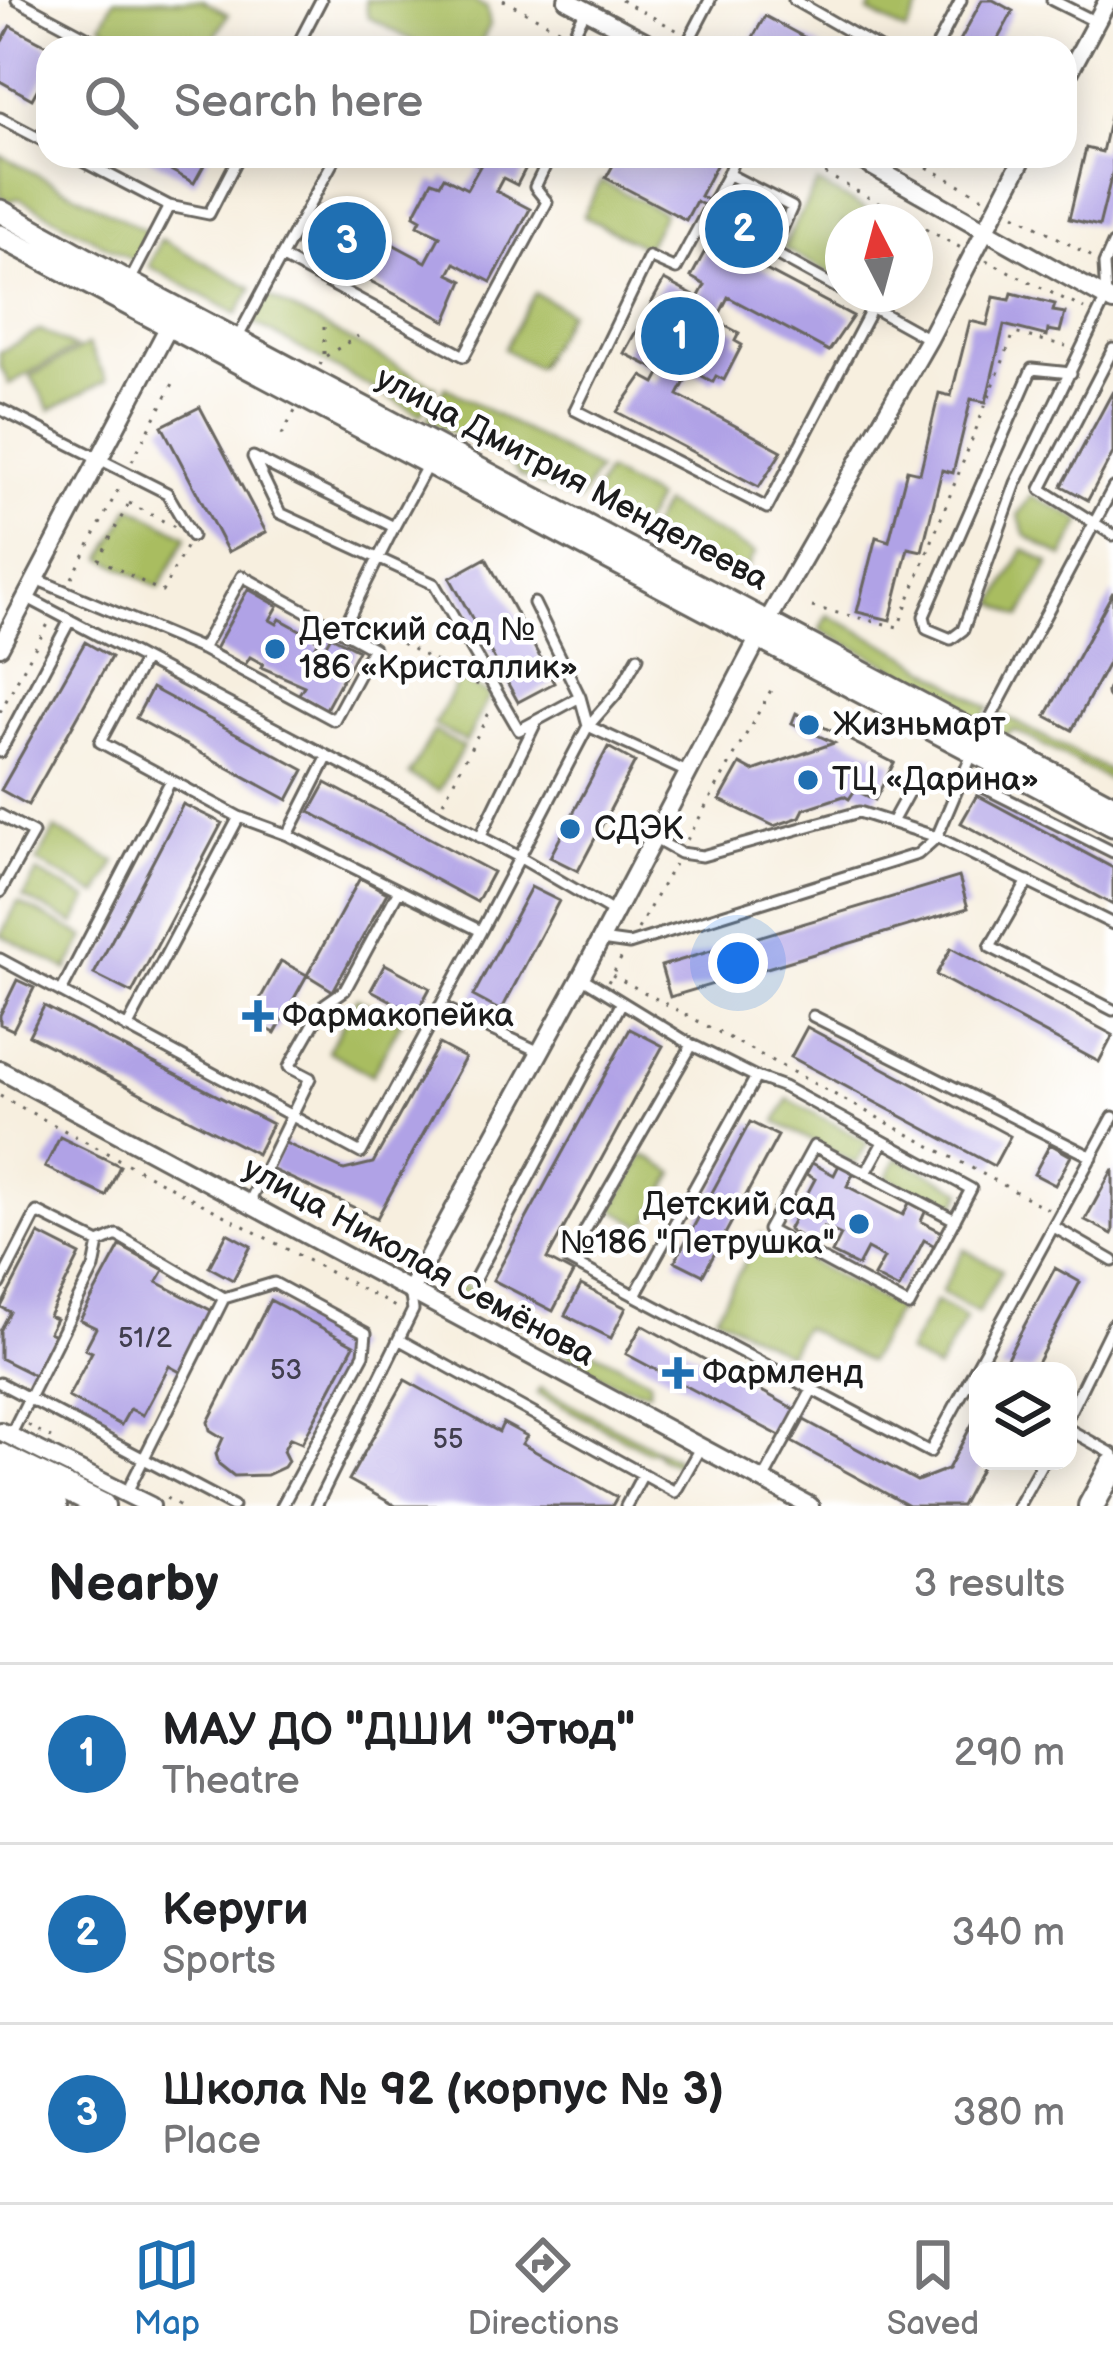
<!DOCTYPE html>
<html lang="en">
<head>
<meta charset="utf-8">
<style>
  body { margin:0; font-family:"Balsamiq Sans",sans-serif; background:#f2f2f2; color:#202124 }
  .controls { position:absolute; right:36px; bottom:36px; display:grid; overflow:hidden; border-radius:24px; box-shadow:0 6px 30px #0003 }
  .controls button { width:108px; height:108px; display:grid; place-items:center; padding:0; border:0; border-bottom:3px solid #e0e0e0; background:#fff; color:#202124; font:60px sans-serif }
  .compass { position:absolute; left:825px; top:204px; width:108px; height:108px; border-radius:50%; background:#fff; box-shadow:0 6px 30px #0003; rotate:354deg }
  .you { position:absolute; left:738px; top:963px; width:42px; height:42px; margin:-30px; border:9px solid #fff; border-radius:50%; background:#1a73e8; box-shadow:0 0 0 18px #1a73e833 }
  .badge { display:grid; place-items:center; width:78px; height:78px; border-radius:50%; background:#1f6fb2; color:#fff; font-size:39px; font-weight:700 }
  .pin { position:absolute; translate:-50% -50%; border:6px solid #fff; box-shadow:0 3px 12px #0006 }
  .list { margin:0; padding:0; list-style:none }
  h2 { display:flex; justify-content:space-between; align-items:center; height:156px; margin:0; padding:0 48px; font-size:51px }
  h2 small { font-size:39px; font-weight:400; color:#757577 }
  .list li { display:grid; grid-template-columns:78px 1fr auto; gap:36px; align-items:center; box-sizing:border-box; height:180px; padding:0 48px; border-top:3px solid #e0e0e0 }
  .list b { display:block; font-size:45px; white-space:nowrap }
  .list p { margin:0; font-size:39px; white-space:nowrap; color:#757577 }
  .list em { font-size:39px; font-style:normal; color:#757577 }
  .icon { flex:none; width:66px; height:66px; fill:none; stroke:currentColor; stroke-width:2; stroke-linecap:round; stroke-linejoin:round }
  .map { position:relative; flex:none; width:1113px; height:1506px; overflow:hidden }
  .search { position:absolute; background:#fff; box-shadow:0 6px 30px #0003; left:36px; right:36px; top:36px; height:132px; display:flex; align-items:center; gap:30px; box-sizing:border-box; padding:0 42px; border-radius:36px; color:#757577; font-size:45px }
  .sheet { height:696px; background:#fff }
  nav { display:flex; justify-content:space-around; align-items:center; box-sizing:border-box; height:168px; border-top:3px solid #e0e0e0; background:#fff; font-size:33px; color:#757577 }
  nav a { display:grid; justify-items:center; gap:6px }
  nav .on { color:#1f6fb2 }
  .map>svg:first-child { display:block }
</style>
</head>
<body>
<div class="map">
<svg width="1113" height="1506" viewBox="0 0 1113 1506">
  <rect width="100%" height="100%" fill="#fff"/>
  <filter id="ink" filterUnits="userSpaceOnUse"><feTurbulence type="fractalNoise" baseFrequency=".00833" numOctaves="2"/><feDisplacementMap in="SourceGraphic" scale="24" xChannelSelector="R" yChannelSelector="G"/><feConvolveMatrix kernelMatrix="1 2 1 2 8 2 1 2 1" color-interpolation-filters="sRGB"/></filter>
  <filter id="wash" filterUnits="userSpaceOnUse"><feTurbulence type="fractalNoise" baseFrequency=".004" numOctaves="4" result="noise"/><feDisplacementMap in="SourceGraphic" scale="48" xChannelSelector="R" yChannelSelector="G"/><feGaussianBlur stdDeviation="2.7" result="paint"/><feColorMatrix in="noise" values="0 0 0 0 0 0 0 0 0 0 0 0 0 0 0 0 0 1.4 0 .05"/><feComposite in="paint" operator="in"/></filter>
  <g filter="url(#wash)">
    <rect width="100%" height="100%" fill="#f7efdf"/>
    <path fill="#a9bd61" stroke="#626c3e" stroke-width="3" d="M114 0H202L228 14 209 48H133L135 44 101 25Z
      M365 0H472L487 8 490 25 478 48H426L368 17Z
      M875 0H922L923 1 906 32 869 12Z
      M0 155 148 232 134 261 19 198 9 201 0 196Z
      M601 181 664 213 646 248 583 216Z
      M817 183 890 222H843V280L783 248Z
      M161 239 252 288 237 314 149 266Z
      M535 293 569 312 537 368 504 349Z
      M266 295 436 387 421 415 252 322Z
      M41 330 75 348 9 384 0 365V352Z
      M88 345 107 380 50 410 31 376Z
      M445 387 598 470 578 502 519 475 513 466 427 419Z
      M606 472 656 499 640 528 591 500Z
      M1031 495 1082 521 1063 557 1026 536 1018 515Z
      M663 504 755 553 738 584 648 531Z
      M131 506 187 536 159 588 103 558Z
      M1024 549 1050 563 1021 617 995 603Z
      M828 615 908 656 989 708 981 719 971 721 917 690 895 668 820 630Z
      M459 679 490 695 466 742 434 725Z
      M999 713 1113 773V782L1014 730 1004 737 995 733Z
      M434 731 463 747 439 791 409 775Z
      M55 829 116 862 98 895 37 862Z
      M37 872 88 899 75 924 23 897Z
      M18 902 85 937 67 970 1 935Z
      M357 998 401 1022 372 1075 328 1051Z
      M788 1099 868 1142 856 1164 776 1122Z
      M644 1155 675 1173 645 1227 613 1209Z
      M897 1157 963 1191 953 1211 887 1177Z
      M760 1234 898 1309 868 1362 803 1327 788 1354 716 1315Z
      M964 1249 1002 1270 978 1313 941 1292Z
      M457 1282 650 1380 649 1391C604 1387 575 1358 538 1335 511 1318 481 1304 452 1289Z
      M936 1301 966 1318 937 1370 907 1353Z
      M540 1388 678 1460 675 1465 659 1457 656 1451H647L537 1393Z"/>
    <g id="blocks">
      <path fill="#b0a2e6" d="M982 0H993L1013 11 993 48H956Z
        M765 16 824 48 748 46Z
        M10 26 48 46V70L32 99 0 81V45Z
        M1111 112 1113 170 1099 226 1069 219 1086 148 1102 152Z
        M145 156H209L194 183Z
        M462 156H532L517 185 503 178 496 191 530 209 491 282 455 263 449 274 463 281 446 321 304 246 322 206 426 262 440 236 418 225 421 219 414 215 432 181 440 184 444 177 467 189 480 166Z
        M618 156H721L700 196 728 210 739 189 777 209 749 261 853 316 829 351 728 297 716 321 739 333 735 341 742 345 724 380 716 376 713 382 691 370 678 395 782 451 759 487 617 412 642 376 655 383 661 372 624 353 664 280 698 298 705 285 691 277 724 216 696 201 686 220 606 178Z
        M1012 293 1055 304 1053 311 1065 313 1060 332 1048 330 1047 336 1004 325 986 402 971 399 953 473 942 470 922 551 908 548 890 620 857 612 876 537 889 541 907 470 920 473 939 393 951 396 970 321 987 325 994 297 1010 300Z
        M1113 391V453L1088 500 1062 486Z
        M200 407 266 532 228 552 162 426Z
        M486 558 554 683 518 702 450 578Z
        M248 589 278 606 270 620 277 624 280 619 300 630 319 640 316 646 323 650 331 636 358 650 326 709 299 694 304 686 261 667 263 664 250 657 245 665 215 649Z
        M1113 592V654L1072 730 1046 716Z
        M85 642 111 657 28 805 1 790Z
        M152 688 304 770 288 800 136 718Z
        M796 713 894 763 875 800 855 790 849 799 844 796 804 809 800 817 774 826 720 800 740 764 753 771 834 743 792 723Z
        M608 747 635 762 578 871 550 857Z
        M326 783 493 872 477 902 310 812Z
        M977 795 1113 868V905L961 823Z
        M183 804 222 823 132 993 94 974Z
        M959 877 968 908 670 997 661 966Z
        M360 878 387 893 333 991 307 975Z
        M531 887 559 901 501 1011 473 996Z
        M951 948 1113 1035 1099 1062 936 975Z
        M281 961 307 975 275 1033 249 1019Z
        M385 964 430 988 416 1014 371 990Z
        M17 980 34 988 13 1030 0 1024V1015Z
        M44 1006 272 1124 257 1154 29 1035Z
        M807 1027 1010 1136 994 1166 791 1057Z
        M630 1029 663 1046 547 1259 573 1273 553 1311 493 1280Z
        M439 1044 465 1058 377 1218 271 1169 283 1142 344 1170 373 1163Z
        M750 1122 778 1136 703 1275 675 1261Z
        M60 1137 120 1166 106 1196 45 1167Z
        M1050 1144 1071 1156 1055 1185 1034 1174Z
        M812 1163 834 1175 839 1165 854 1172 847 1186 903 1215 911 1199 927 1208 921 1221 942 1232 935 1246 924 1240 899 1289 874 1276 884 1258 867 1249 858 1266 832 1253 841 1235 824 1227 815 1244 788 1230 815 1179 806 1174Z
        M1113 1169V1232L1112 1234 1085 1220Z
        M227 1233 251 1246 233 1280 209 1267Z
        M39 1234 80 1255 49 1316 56 1319 49 1332 57 1336 36 1376 0 1358V1331L10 1312 1 1307Z
        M120 1246 164 1270 157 1282 214 1312 182 1373 169 1366 143 1415 130 1409 121 1425 68 1397 92 1352 85 1349 96 1328 80 1320Z
        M1055 1268 1080 1282 1033 1371H1000Z
        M581 1285 626 1308 611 1338 565 1315Z
        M270 1300 354 1345 302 1443 290 1438 283 1451 288 1461 284 1467 267 1475 234 1476 219 1464 216 1454 223 1438 210 1430 208 1422Z
        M642 1325 796 1410 782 1437 626 1354Z
        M405 1380 499 1432 503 1423 527 1436 522 1444 617 1497 612 1506H396L349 1480Z
        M978 1413V1461H985L961 1506H909L792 1442 804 1420 917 1481 948 1469Z"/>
    </g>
  </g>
  <g filter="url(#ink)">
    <use href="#blocks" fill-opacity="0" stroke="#696660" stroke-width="3"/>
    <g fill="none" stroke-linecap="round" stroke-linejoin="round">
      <g stroke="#696660" stroke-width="15">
        <path id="service" d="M17 0 107 48
          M794 0 878 48
          M1052 0 1096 22
          M296 48 321 0
          M566 48 586 10
          M685 48 710 0
          M936 48 961 0
          M0 118 48 143
          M73 156 169 206 209 214 239 156
          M336 156 281 257 464 356 547 202 535 187 550 156
          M728 174 735 156
          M713 202 728 174 792 207 772 252 843 291
          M709 208 676 269 649 257 575 410 767 508 872 308
          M130 281 169 206
          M848 294 929 339
          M238 337 281 257
          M1113 349 1041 489 1113 535
          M1071 373 1032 369 924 616 927 629 951 639 963 630 1016 483 1106 298 1104 264 1113 244
          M0 409 167 493 192 536
          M394 527 427 466
          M36 579 202 649
          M26 597 519 857 615 913
          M342 631 242 576 202 649 334 720 373 648 342 631 394 527 253 457 280 513 434 584 519 730 580 697 534 603
          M143 662 100 742 239 817 288 835 481 931 588 726 618 692 638 657
          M1113 692V693
          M580 697 588 726 689 773
          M981 736 1113 488
          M0 752 70 620
          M961 776 1113 852
          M0 815 33 833 0 892
          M892 822 909 791
          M288 835 327 758
          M480 837 537 720
          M655 839 680 853 702 856 859 812 937 837 1113 924
          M1028 881 990 947 1113 1010
          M601 940 629 944 918 854 937 837 973 752
          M0 959 361 1153 481 931
          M581 977 692 1045 756 1077
          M61 992 170 782
          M440 1006 540 1052
          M813 1016 1092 1157
          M127 1028 239 817
          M692 1045 568 1260 930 1452 1113 1117
          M866 1173 955 1220
          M249 1203 310 1078 289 1067 325 1004 345 990 399 890
          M1054 1227 1113 1261
          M475 1279 621 1004
          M0 1284 37 1212 99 1243 117 1235 224 1298 274 1283 366 1333 364 1354 282 1506
          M635 1295 756 1077 784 1087 971 1189 909 1306 768 1230 814 1146 866 1173 883 1142
          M400 1340 675 1492 700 1448
          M0 1383 233 1506
          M1068 1416 1113 1324
          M1068 1429 1113 1454
          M10 1436 94 1268 99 1243
          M762 1482 812 1390
          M126 1494 224 1298
          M316 1506 413 1310 410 1290
          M626 1506 643 1474
          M1018 1506 1043 1461"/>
      </g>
      <g stroke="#696660" stroke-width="22">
        <path id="minor" d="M567 0 658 48
          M1065 80 1108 0
          M854 156 1113 302
          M0 647 169 326
          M0 1070 810 1506
          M410 1290 581 977 768 620 929 339 1024 156
          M0 1431 151 1506"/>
      </g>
      <g stroke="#696660" stroke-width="27">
        <path id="tertiary" d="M0 211 129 283 1113 806
          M0 236 1113 825"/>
      </g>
      <g stroke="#696660" stroke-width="30">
        <path id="secondary" d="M0 1456 102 1506
          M1091 1506 1113 1466"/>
      </g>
      <g stroke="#696660" stroke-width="36">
        <path id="trunk" d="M0 1479 51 1506
          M0 1504 3 1506"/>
      </g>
      <path stroke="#696660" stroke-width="3" stroke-dasharray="3 9" stroke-linecap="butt" d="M503 0 560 30
        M621 0 682 33
        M793 156 913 222
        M906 156 985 198
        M1015 214 1096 259
        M915 223 961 248
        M986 260 1084 309
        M326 356 358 336
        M320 365 324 357V318
        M282 435 295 411
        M132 461 176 378
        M129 503 192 536 162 592 99 559Z
        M72 578 120 486
        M812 607 898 627 1014 333 1066 346
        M360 620 478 685
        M0 712 48 624
        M443 802 491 709
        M687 840 771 690
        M638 929 674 864
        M612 975 1048 1209
        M608 982 624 953
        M0 1096 401 1310
        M28 1425 51 1438
        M166 1498 181 1506"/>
      <use href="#service" stroke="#fff" stroke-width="9"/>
      <use href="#minor" stroke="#fff" stroke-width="16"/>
      <use href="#tertiary" stroke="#fff" stroke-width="21"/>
      <use href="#secondary" stroke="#fff" stroke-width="24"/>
      <use href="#trunk" stroke="#fff" stroke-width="30"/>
    </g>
  </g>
  <g fill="#1f6fb2" stroke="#fff" stroke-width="4.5">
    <circle cx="275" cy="649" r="12"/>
    <circle cx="809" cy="725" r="12"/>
    <circle cx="808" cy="780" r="12"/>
    <circle cx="570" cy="829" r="12"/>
    <path d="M252 998h12v12h12v12h-12v12h-12v-12h-12v-12h12z"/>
    <circle cx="859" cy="1224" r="12"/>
    <path d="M672 1355h12v12h12v12h-12v12h-12v-12h-12v-12h12z"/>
  </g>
  <g text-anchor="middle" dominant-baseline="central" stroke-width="9" stroke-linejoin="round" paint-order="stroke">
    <g font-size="27" fill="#413e4e">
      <text x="145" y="1339">51/2</text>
      <text x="286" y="1371">53</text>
      <text x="448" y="1440">55</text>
    </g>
    <g font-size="33" fill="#1c1c1c" stroke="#fff">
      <text transform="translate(572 479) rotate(28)">улица Дмитрия Менделеева</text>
      <text transform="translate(419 1262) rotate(29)">улица Николая Семёнова</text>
    </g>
    <g font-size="33" fill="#1c1c1c" stroke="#fff" text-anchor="start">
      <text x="299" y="630">Детский сад №<tspan x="299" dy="38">186 «Кристаллик»</tspan></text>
      <text x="833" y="725">Жизньмарт</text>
      <text x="832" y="780">ТЦ «Дарина»</text>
      <text x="594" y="829">СДЭК</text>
      <text x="282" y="1016">Фармакопейка</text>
      <text x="835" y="1205" text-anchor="end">Детский сад<tspan x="835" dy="38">№186 "Петрушка"</tspan></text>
      <text x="702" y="1373">Фармленд</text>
    </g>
  </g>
</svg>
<div class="controls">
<button><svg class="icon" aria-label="layers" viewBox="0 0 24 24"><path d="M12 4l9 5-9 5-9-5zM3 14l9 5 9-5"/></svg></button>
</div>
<svg class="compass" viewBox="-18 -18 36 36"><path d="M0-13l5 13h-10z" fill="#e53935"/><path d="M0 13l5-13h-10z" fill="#757577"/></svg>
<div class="you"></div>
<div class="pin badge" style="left:680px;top:336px">1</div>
<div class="pin badge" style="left:744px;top:229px">2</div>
<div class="pin badge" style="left:347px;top:241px">3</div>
<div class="search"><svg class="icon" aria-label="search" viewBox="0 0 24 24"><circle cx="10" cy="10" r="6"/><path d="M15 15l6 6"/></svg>Search here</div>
</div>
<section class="sheet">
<h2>Nearby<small>3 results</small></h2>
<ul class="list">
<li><span class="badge">1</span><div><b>МАУ ДО &quot;ДШИ &quot;Этюд&quot;</b><p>Theatre</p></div><em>290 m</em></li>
<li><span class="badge">2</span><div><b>Керуги</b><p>Sports</p></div><em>340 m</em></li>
<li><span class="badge">3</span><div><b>Школа № 92 (корпус № 3)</b><p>Place</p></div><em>380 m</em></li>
</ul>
</section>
<nav>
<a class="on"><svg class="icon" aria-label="map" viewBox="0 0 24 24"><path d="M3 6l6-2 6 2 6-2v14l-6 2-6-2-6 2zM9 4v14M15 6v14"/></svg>Map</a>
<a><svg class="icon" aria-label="directions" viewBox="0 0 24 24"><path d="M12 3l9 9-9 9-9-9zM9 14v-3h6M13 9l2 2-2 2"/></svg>Directions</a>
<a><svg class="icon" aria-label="saved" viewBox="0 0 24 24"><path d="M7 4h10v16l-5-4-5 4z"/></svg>Saved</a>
</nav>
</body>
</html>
